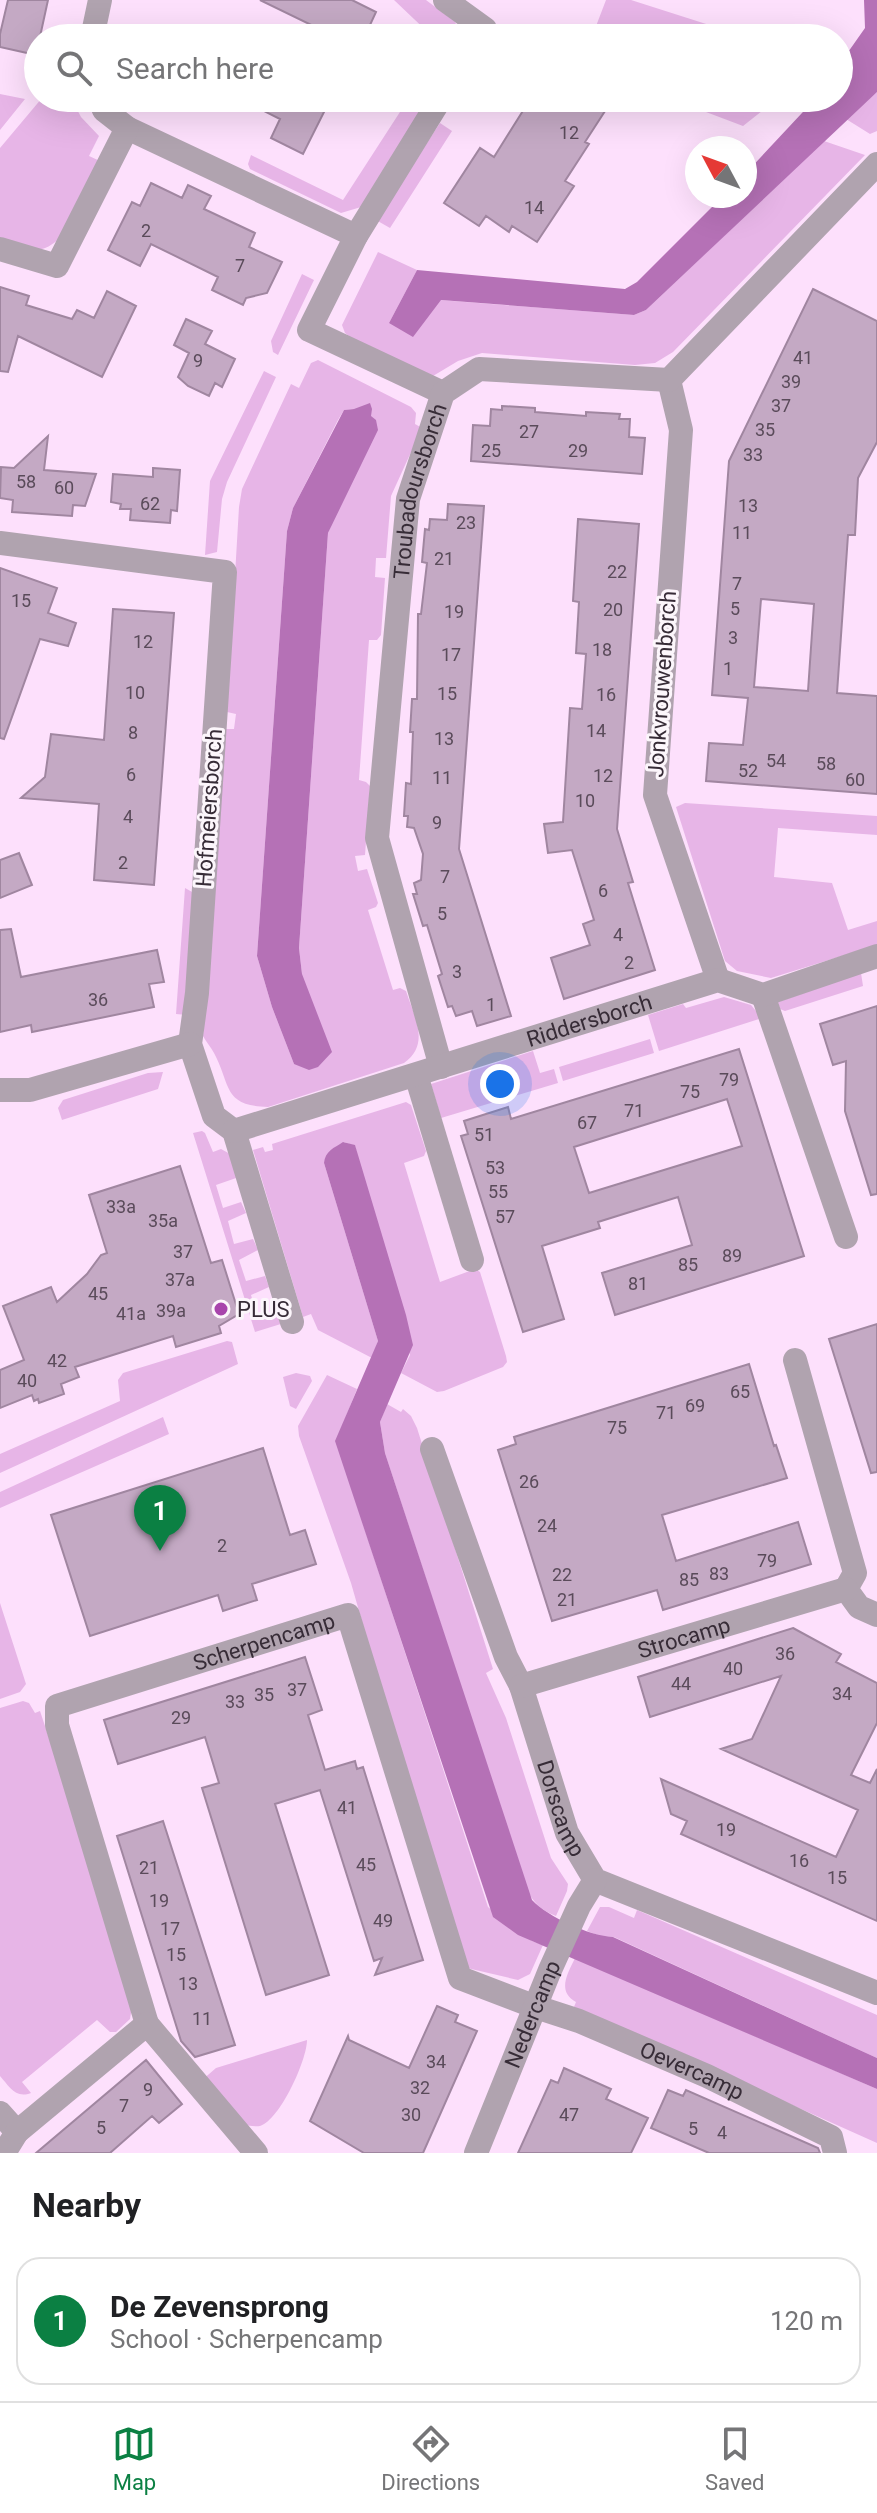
<!DOCTYPE html>
<html lang="en">
<head>
<meta charset="utf-8">
<style>
  body { margin:0; font-family:Roboto,sans-serif; background:#f2f2f2; color:#202124 }
  .compass { position:absolute; left:685px; top:136px; width:72px; height:72px; border-radius:50%; background:#fff; box-shadow:0 8px 32px #0002; rotate:311deg }
  .you { position:absolute; left:500px; top:1084px; width:28px; height:28px; margin:-20px; border:6px solid #fff; border-radius:50%; background:#1a73e8; box-shadow:0 0 0 12px #1a73e833 }
  .badge { display:grid; place-items:center; width:52px; height:52px; border-radius:50%; background:#0b8043; color:#fff; font-size:26px; font-weight:700 }
  .pin { position:absolute; translate:-50% -66px; filter:drop-shadow(0 2px 4px #0008) }
  .pin::after { content:''; position:absolute; top:42px; width:28px; height:24px; background:inherit; clip-path:polygon(0 0,100% 0,50% 100%) }
  .list { margin:0; padding:0; list-style:none }
  h2 { display:flex; justify-content:space-between; align-items:center; height:104px; margin:0; padding:0 32px; font-size:34px }
  h2 small { font-size:26px; font-weight:400; color:#757577 }
  .list li { display:grid; grid-template-columns:52px 1fr auto; gap:24px; align-items:center; box-sizing:border-box; height:128px; margin:0 16px 16px; padding:0 16px; border:2px solid #e0e0e0; border-radius:24px }
  .list b { display:block; font-size:30px; white-space:nowrap }
  .list p { margin:0; font-size:26px; white-space:nowrap; color:#757577 }
  .list em { font-size:26px; font-style:normal; color:#757577 }
  .icon { flex:none; width:44px; height:44px; fill:none; stroke:currentColor; stroke-width:2; stroke-linecap:round; stroke-linejoin:round }
  .map { position:relative; flex:none; width:877px; height:2153px; overflow:hidden }
  .search { position:absolute; background:#fff; box-shadow:0 8px 32px #0002; left:24px; right:24px; top:24px; height:88px; display:flex; align-items:center; gap:20px; box-sizing:border-box; padding:0 28px; border-radius:44px; color:#757577; font-size:30px }
  .sheet { height:248px; background:#fff }
  nav { display:flex; justify-content:space-around; align-items:center; box-sizing:border-box; height:112px; border-top:2px solid #e0e0e0; background:#fff; font-size:22px; color:#757577 }
  nav a { display:grid; justify-items:center; gap:4px }
  nav .on { color:#0b8043 }
  .map>svg:first-child { display:block }
</style>
</head>
<body>
<div class="map">
<svg width="877" height="2153" viewBox="0 0 877 2153">
  <rect width="100%" height="100%" fill="#fde0fc"/>
  <path fill="#e7b5e7" fill-rule="evenodd" d="M394 0H426L455 22 462 38H434Z
    M606 0H631L750 38H605L593 34Z
    M877 92V131L870 134 846 119Z
    M0 94 25 99 0 130Z
    M42 98H71L81 117 99 136 89 156 100 161C88 188 70 247 37 250 25 251 11 244 0 240V148Z
    M409 98H432L361 207 341 213 250 169 248 164 251 155 343 200Z
    M669 98H727L762 111 743 126Z
    M440 123 452 131 390 228 376 220Z
    M824 141 865 155 673 352 655 363 635 365 482 353 458 361 433 376 355 341 345 333 342 325 378 252 417 270 389 323 440 300 634 315 646 310Z
    M302 274 314 280 278 355 273 352 271 341Z
    M318 360 411 407 416 413 415 424 422 428 391 496 386 558H376L375 577 385 578 381 635 377 640H369L359 780 366 782 370 786 365 855 355 856 358 871 367 869 378 903 376 907 368 910 393 990 400 988 406 991C414 1016 431 1044 404 1063L268 1107C222 1106 231 1084 214 1053 211 1047 206 1042 203 1036L225 729H234L236 714 227 712 239 507 242 489 291 384 299 388 311 363ZM354 409 335 515 328 533 299 948 302 974 294 1064 272 1007 257 956 287 531 293 508 338 420 344 410Z
    M264 371 276 377 227 482 222 499 217 552 205 555 210 481Z
    M685 803 877 816V835L778 828 774 877 832 883 848 930 877 921V945L771 978 737 971 725 961 676 807Z
    M185 888 194 893 187 1015 176 1014Z
    M861 973 863 986 785 1011 780 1009 778 1002Z
    M724 997 751 1005 756 1011 761 1010 759 1019 659 1051 648 1015 683 1004 686 1008Z
    M650 1039 654 1053 563 1081 559 1067Z
    M533 1051 540 1073 554 1069 558 1083 441 1118 431 1084Z
    M163 1072 158 1089 62 1120 58 1108 63 1100 148 1073Z
    M406 1102 411 1105 426 1151 424 1156 404 1163 440 1282 475 1269 480 1272 506 1356 507 1362 503 1367 444 1391 437 1392 401 1373 410 1355 355 1146 344 1142 324 1163 378 1341 372 1358 318 1330 311 1314 303 1317 253 1150 263 1147 265 1152 273 1150 272 1144Z
    M202 1131 205 1133 213 1152 221 1149 232 1155 239 1177 216 1185 223 1208 241 1202 246 1213 228 1221 234 1244 253 1239 258 1250 239 1260 246 1281 265 1276 269 1287 251 1295 257 1317 279 1311 284 1323 255 1332 193 1133Z
    M227 1341 232 1342 238 1364 0 1473V1454L120 1401 118 1380 123 1373Z
    M296 1373 310 1376 312 1381 296 1409 290 1406 283 1377Z
    M327 1375 357 1389 336 1441 488 1907 532 1941 543 1945 530 1974 518 1980 467 1968 452 1935 351 1583 299 1436 298 1426Z
    M387 1404 401 1412 403 1409 411 1416 417 1428 493 1669 486 1673 506 1718 551 1858 568 1884 567 1891 556 1916C541 1910 533 1903 527 1889L385 1453 380 1422Z
    M163 1417 169 1434 0 1508V1492Z
    M0 1603 26 1684 20 1692 0 1699Z
    M23 1701 29 1703 35 1713 40 1711 134 1995 130 2019 116 2032H110L97 2020 22 2082 31 2093C15 2099 9 2086 0 2076V1708Z
    M600 1907H609L634 1918 637 1910 877 2015V2058L614 1937 600 1936 587 1931Z
    M575 1958 877 2089V2143L574 2007 576 2002C557 1991 567 1975 575 1958Z
    M307 2040C307 2060 280 2120 260 2126 254 2127 246 2125 241 2124L201 2081 216 2068Z"/>
  <path fill="#b571b6" d="M864 0H877V92L646 310 634 315 441 300 413 337 389 323 417 270 625 289 637 282 723 196H745V174L816 98H839V65L865 28Z
    M370 403 372 409 371 416 376 420 378 430 328 533 299 948 302 974 332 1052 318 1067 309 1070 294 1064 272 1007 257 956 287 531 293 508 344 410 354 409Z
    M343 1142 355 1145 406 1315 413 1345 380 1422 385 1453 532 1900C548 1917 590 1936 613 1937L877 2058V2089L518 1935 493 1917 335 1441 378 1341 324 1163C325 1151 334 1148 343 1142Z"/>
  <path fill="#c4a9c4" stroke="#a086a0" stroke-width="2" fill-rule="evenodd" d="M8 0H48L36 55 0 47V34Z
    M260 0H352L376 12 364 38H338Z
    M238 98H331L303 154 271 138 280 119Z
    M531 98H584L605 111 585 142 589 144 565 181 574 186 537 242 512 226 509 232 486 216 479 226 444 203 480 148 494 157Z
    M151 183 182 198 188 185 211 196 204 209 255 233 249 247 282 262 267 293 246 298 243 305 212 290 218 277 151 244 140 266 108 250 132 202 140 206Z
    M0 287 29 296 26 305 72 319 77 310 94 318 107 291 136 306 102 377 18 336 8 372 0 371Z
    M813 289 877 321V442L858 478 855 535H848L837 693 877 696V794L706 781 709 743 743 745 748 698 712 695 729 461ZM761 599 814 604 808 691 754 687Z
    M186 319 212 331 205 344 235 359 222 387 215 383 209 396 188 386 178 377 189 353 174 345Z
    M502 406 535 408V412L586 416V412L620 414 619 419H630L629 437 645 438 642 474 471 461 473 425 490 426 491 409 502 410Z
    M48 436 44 470 96 474 85 506 73 505 72 516 12 512 13 500 0 498 1 467 14 468Z
    M153 468 180 470 177 511 171 510 170 523 130 520 131 509H120L121 504 111 502 113 474 153 477Z
    M448 504 484 506 459 849 511 1016 477 1026 472 1011 456 1016 452 1006 448 1007 438 976 442 974 427 925 423 926 413 894H417L414 883 421 880 423 854 414 828 407 827 408 816H404L406 783 411 784 413 732H410L412 699H417L418 614H421L427 563 422 562 425 529 429 530 430 519 447 520Z
    M578 519 639 524 617 829 633 882 628 883 655 970 564 999 551 958 590 945 583 924 594 920 572 850 548 853 544 824 563 822 570 708 582 709 586 654 576 653 579 602 573 601Z
    M0 568 57 588 48 613 76 623 68 646 40 639 4 739 0 738Z
    M113 609 174 613 154 885 94 880 99 804 21 798 45 777 51 734 104 740Z
    M19 853 32 885 0 898V860Z
    M11 929 21 977 157 950 164 982 149 984 154 1007 32 1032 31 1025 0 1032V930Z
    M877 1006V1194L871 1195 845 1111 846 1061 833 1065 820 1024Z
    M739 1049 804 1256 615 1315 602 1273 692 1245 678 1197 598 1222 600 1228 542 1246 564 1319 523 1332 461 1136 468 1134 464 1121 508 1107 511 1119ZM727 1099 742 1146 589 1193 574 1147Z
    M180 1166 211 1263 222 1260 239 1314 219 1326 221 1333 176 1347 173 1336 75 1367 79 1377 61 1384 64 1394 39 1403 38 1399 34 1401 32 1395 0 1408V1370L24 1360 3 1306 51 1287 57 1302 87 1274 101 1255 107 1253 89 1195Z
    M877 1324V1472L871 1473 829 1339Z
    M749 1364 774 1446 776 1445 787 1478 662 1515 676 1561 798 1522 811 1564 663 1610 657 1590 552 1621 498 1450 516 1444 514 1437Z
    M263 1448 290 1535 305 1530 316 1564 252 1584 257 1600 223 1611 218 1595 90 1636 51 1515Z
    M793 1628 841 1654 836 1662 877 1683V1723L851 1775 870 1783 877 1769V1921L681 1834 687 1821 671 1814 661 1779 836 1857 858 1810 721 1749 752 1739 781 1676 650 1717 638 1677Z
    M305 1657 322 1710 308 1715 325 1770 355 1761 357 1769 363 1767 423 1960 375 1975 382 1958 374 1961 320 1790 275 1804 329 1975 266 1995 202 1788 219 1783 205 1737 118 1764 104 1720Z
    M163 1821 235 2045 195 2057 181 2041 117 1836Z
    M437 2006 458 2015 455 2022 477 2031 423 2153H364L310 2121 348 2036 349 2040 409 2068Z
    M146 2060 182 2104 159 2123 152 2116 110 2153H36Z
    M564 2068 611 2089 606 2099 648 2118 631 2153H518L551 2080 558 2083Z
    M668 2090 683 2096 686 2090 818 2148 820 2153H709L651 2128Z"/>
  <g fill="none" stroke-linecap="round" stroke-linejoin="round">
    <g stroke="#b0a3af" stroke-width="24">
      <path d="M445 0 485 29 479 38"/>
      <path d="M92 38 100 0"/>
      <path d="M99 98 104 110 127 128 356 236"/>
      <path d="M441 98 356 236 309 330 443 393"/>
      <path d="M0 249 57 266 127 128"/>
      <path d="M669 380 681 430 655 795 718 980"/>
      <path d="M0 543 225 572 197 993 190 1044 214 1116 234 1131 292 1322"/>
      <path d="M763 995 846 1237"/>
      <path id="s1" d="M441 1067 377 838 408 499 443 393 479 369 669 380 877 164"/>
      <path d="M416 1075 472 1260"/>
      <path d="M0 1090H30L190 1044"/>
      <path id="s2" d="M234 1131 718 980 763 995 877 956"/>
      <path d="M795 1360 855 1573 846 1589 859 1607 877 1615"/>
      <path id="s3" d="M432 1449 506 1657 521 1686 567 1833 595 1880 877 1993"/>
      <path id="s4" d="M521 1686 846 1589"/>
      <path id="s5" d="M147 2024 57 1725V1706L348 1615 460 1978 536 2007 579 2021 707 2076 831 2137 835 2153"/>
      <path d="M0 2113 17 2132 4 2153"/>
      <path d="M17 2132 147 2024 256 2153"/>
      <path id="s6" d="M476 2153 550 1970 579 1906 595 1880"/>
    </g>
  </g>
  <circle fill="#a845ac" stroke="#fcf6fb" stroke-width="3" cx="221" cy="1309" r="8"/>
  <g text-anchor="middle" dominant-baseline="central" stroke-width="6" stroke-linejoin="round" paint-order="stroke">
    <g font-size="18" fill="#5a4b5a">
      <text x="569" y="132">12</text>
      <text x="534" y="207">14</text>
      <text x="146" y="230">2</text>
      <text x="240" y="265">7</text>
      <text x="803" y="357">41</text>
      <text x="198" y="360">9</text>
      <text x="791" y="381">39</text>
      <text x="781" y="405">37</text>
      <text x="765" y="429">35</text>
      <text x="529" y="431">27</text>
      <text x="491" y="450">25</text>
      <text x="578" y="450">29</text>
      <text x="753" y="454">33</text>
      <text x="26" y="481">58</text>
      <text x="64" y="487">60</text>
      <text x="150" y="503">62</text>
      <text x="748" y="505">13</text>
      <text x="466" y="522">23</text>
      <text x="742" y="532">11</text>
      <text x="444" y="558">21</text>
      <text x="617" y="571">22</text>
      <text x="737" y="583">7</text>
      <text x="21" y="600">15</text>
      <text x="735" y="608">5</text>
      <text x="613" y="609">20</text>
      <text x="454" y="611">19</text>
      <text x="733" y="637">3</text>
      <text x="143" y="641">12</text>
      <text x="602" y="649">18</text>
      <text x="451" y="654">17</text>
      <text x="728" y="668">1</text>
      <text x="135" y="692">10</text>
      <text x="447" y="693">15</text>
      <text x="606" y="694">16</text>
      <text x="596" y="730">14</text>
      <text x="133" y="732">8</text>
      <text x="444" y="738">13</text>
      <text x="776" y="760">54</text>
      <text x="826" y="763">58</text>
      <text x="748" y="770">52</text>
      <text x="131" y="774">6</text>
      <text x="603" y="775">12</text>
      <text x="442" y="777">11</text>
      <text x="855" y="779">60</text>
      <text x="585" y="800">10</text>
      <text x="128" y="816">4</text>
      <text x="437" y="822">9</text>
      <text x="123" y="862">2</text>
      <text x="445" y="876">7</text>
      <text x="603" y="890">6</text>
      <text x="442" y="913">5</text>
      <text x="618" y="934">4</text>
      <text x="629" y="962">2</text>
      <text x="457" y="971">3</text>
      <text x="98" y="999">36</text>
      <text x="491" y="1004">1</text>
      <text x="729" y="1079">79</text>
      <text x="690" y="1091">75</text>
      <text x="634" y="1110">71</text>
      <text x="587" y="1122">67</text>
      <text x="484" y="1134">51</text>
      <text x="495" y="1167">53</text>
      <text x="498" y="1191">55</text>
      <text x="121" y="1206">33a</text>
      <text x="505" y="1216">57</text>
      <text x="163" y="1220">35a</text>
      <text x="183" y="1251">37</text>
      <text x="732" y="1255">89</text>
      <text x="688" y="1264">85</text>
      <text x="180" y="1279">37a</text>
      <text x="638" y="1283">81</text>
      <text x="98" y="1293">45</text>
      <text x="171" y="1310">39a</text>
      <text x="131" y="1313">41a</text>
      <text x="57" y="1360">42</text>
      <text x="27" y="1380">40</text>
      <text x="740" y="1391">65</text>
      <text x="695" y="1405">69</text>
      <text x="666" y="1412">71</text>
      <text x="617" y="1427">75</text>
      <text x="529" y="1481">26</text>
      <text x="547" y="1525">24</text>
      <text x="222" y="1545">2</text>
      <text x="767" y="1560">79</text>
      <text x="719" y="1573">83</text>
      <text x="562" y="1574">22</text>
      <text x="689" y="1579">85</text>
      <text x="567" y="1599">21</text>
      <text x="785" y="1653">36</text>
      <text x="733" y="1668">40</text>
      <text x="681" y="1683">44</text>
      <text x="297" y="1689">37</text>
      <text x="842" y="1693">34</text>
      <text x="264" y="1694">35</text>
      <text x="235" y="1701">33</text>
      <text x="181" y="1717">29</text>
      <text x="347" y="1807">41</text>
      <text x="726" y="1829">19</text>
      <text x="799" y="1860">16</text>
      <text x="366" y="1864">45</text>
      <text x="149" y="1867">21</text>
      <text x="837" y="1877">15</text>
      <text x="159" y="1900">19</text>
      <text x="383" y="1920">49</text>
      <text x="170" y="1928">17</text>
      <text x="176" y="1954">15</text>
      <text x="188" y="1983">13</text>
      <text x="202" y="2018">11</text>
      <text x="436" y="2061">34</text>
      <text x="420" y="2087">32</text>
      <text x="148" y="2089">9</text>
      <text x="124" y="2105">7</text>
      <text x="411" y="2114">30</text>
      <text x="569" y="2114">47</text>
      <text x="101" y="2127">5</text>
      <text x="693" y="2128">5</text>
      <text x="722" y="2132">4</text>
    </g>
    <g font-size="22" fill="#372c37" stroke="#fcf6fb">
      <text stroke="none"><textPath href="#s1" startOffset="588">Troubadoursborch</textPath></text>
      <text transform="translate(662 684) rotate(-86)">Jonkvrouwenborch</text>
      <text transform="translate(209 808) rotate(-86)">Hofmeiersborch</text>
      <text stroke="none"><textPath href="#s2" startOffset="372">Riddersborch</textPath></text>
      <text stroke="none"><textPath href="#s4" startOffset="170">Strocamp</textPath></text>
      <text stroke="none"><textPath href="#s5" startOffset="548">Scherpencamp</textPath></text>
      <text stroke="none"><textPath href="#s3" startOffset="382">Dorscamp</textPath></text>
      <text stroke="none"><textPath href="#s6" startOffset="150">Nedercamp</textPath></text>
      <text stroke="none"><textPath href="#s5" startOffset="1266">Oevercamp</textPath></text>
    </g>
    <g font-size="22" fill="#372c37" stroke="#fcf6fb" text-anchor="start">
      <text x="237" y="1309">PLUS</text>
    </g>
  </g>
</svg>
<svg class="compass" viewBox="-18 -18 36 36"><path d="M0-13l5 13h-10z" fill="#e53935"/><path d="M0 13l5-13h-10z" fill="#757577"/></svg>
<div class="you"></div>
<div class="pin badge" style="left:160px;top:1551px">1</div>
<div class="search"><svg class="icon" aria-label="search" viewBox="0 0 24 24"><circle cx="10" cy="10" r="6"/><path d="M15 15l6 6"/></svg>Search here</div>
</div>
<section class="sheet">
<h2>Nearby<small></small></h2>
<ul class="list">
<li><span class="badge">1</span><div><b>De Zevensprong</b><p>School · Scherpencamp</p></div><em>120 m</em></li>
</ul>
</section>
<nav>
<a class="on"><svg class="icon" aria-label="map" viewBox="0 0 24 24"><path d="M3 6l6-2 6 2 6-2v14l-6 2-6-2-6 2zM9 4v14M15 6v14"/></svg>Map</a>
<a><svg class="icon" aria-label="directions" viewBox="0 0 24 24"><path d="M12 3l9 9-9 9-9-9zM9 14v-3h6M13 9l2 2-2 2"/></svg>Directions</a>
<a><svg class="icon" aria-label="saved" viewBox="0 0 24 24"><path d="M7 4h10v16l-5-4-5 4z"/></svg>Saved</a>
</nav>
</body>
</html>
